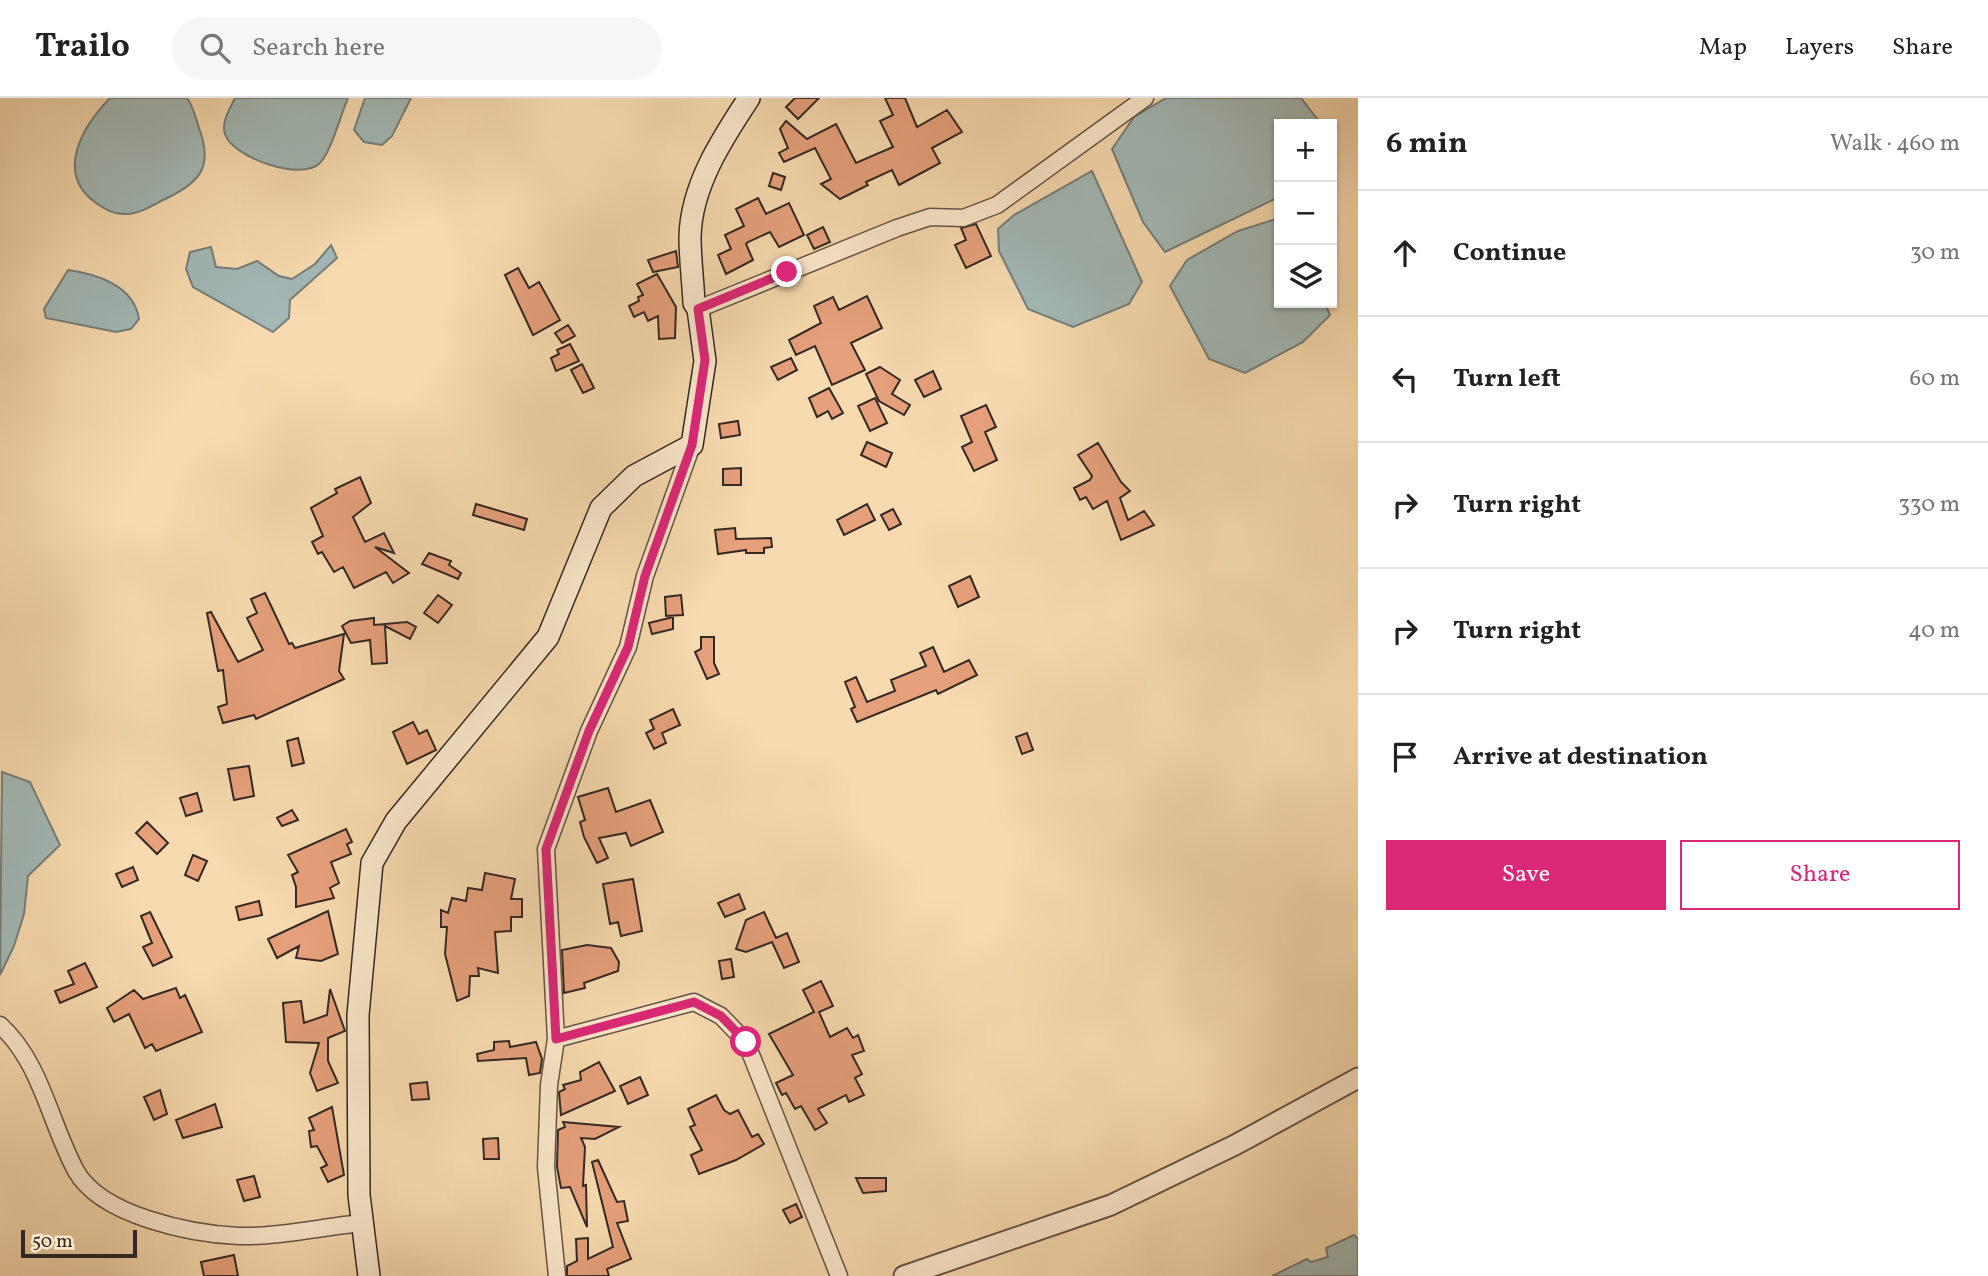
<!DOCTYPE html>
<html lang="en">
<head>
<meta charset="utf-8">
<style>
  body { margin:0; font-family:Vollkorn,serif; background:#f6f6f6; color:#222 }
  .controls { position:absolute; right:21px; top:21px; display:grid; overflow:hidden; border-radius:0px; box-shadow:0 2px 5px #0004 }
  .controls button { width:63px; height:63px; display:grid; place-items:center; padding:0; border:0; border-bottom:2px solid #e0e0e0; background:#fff; color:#222; font:35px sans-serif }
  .scale { position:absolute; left:21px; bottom:18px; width:116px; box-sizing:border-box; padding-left:7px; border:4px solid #342823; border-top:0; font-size:19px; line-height:24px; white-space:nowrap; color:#342823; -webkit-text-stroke:5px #fae7cb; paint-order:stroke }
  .stop { position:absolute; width:21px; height:21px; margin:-16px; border:5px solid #db2777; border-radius:50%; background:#fff }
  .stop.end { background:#db2777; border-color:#fff; box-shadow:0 2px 7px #0008 }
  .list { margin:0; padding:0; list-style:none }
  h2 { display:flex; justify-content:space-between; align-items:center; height:91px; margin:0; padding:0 28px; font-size:30px }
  h2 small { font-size:23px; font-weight:400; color:#767676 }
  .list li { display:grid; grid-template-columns:46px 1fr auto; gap:21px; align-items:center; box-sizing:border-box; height:126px; padding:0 28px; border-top:2px solid #e0e0e0 }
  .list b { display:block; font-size:26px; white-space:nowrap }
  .list em { font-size:23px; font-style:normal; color:#767676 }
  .actions { display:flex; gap:14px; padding:21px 28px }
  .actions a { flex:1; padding:16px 0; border:2px solid #db2777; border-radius:0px; text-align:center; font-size:24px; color:#db2777 }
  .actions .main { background:#db2777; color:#fff }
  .icon { flex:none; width:38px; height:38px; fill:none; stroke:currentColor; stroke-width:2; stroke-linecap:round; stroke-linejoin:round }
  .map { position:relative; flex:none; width:1358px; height:1178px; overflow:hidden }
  header { display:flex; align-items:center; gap:42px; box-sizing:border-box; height:98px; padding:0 35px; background:#fff; border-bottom:2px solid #e0e0e0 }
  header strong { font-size:33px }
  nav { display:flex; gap:38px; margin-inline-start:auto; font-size:24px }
  .search { width:490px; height:63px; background:#f6f6f6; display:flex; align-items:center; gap:18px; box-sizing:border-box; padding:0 24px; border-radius:38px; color:#767676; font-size:26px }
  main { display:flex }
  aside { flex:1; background:#fff }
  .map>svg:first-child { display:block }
</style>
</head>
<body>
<header>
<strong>Trailo</strong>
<div class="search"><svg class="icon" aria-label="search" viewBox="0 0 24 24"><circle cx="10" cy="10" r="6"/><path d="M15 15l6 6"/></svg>Search here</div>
<nav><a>Map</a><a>Layers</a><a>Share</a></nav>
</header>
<main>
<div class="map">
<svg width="1358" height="1178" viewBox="0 0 1358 1178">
  <rect width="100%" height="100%" fill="#f7daaf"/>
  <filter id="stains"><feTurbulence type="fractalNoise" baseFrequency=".00286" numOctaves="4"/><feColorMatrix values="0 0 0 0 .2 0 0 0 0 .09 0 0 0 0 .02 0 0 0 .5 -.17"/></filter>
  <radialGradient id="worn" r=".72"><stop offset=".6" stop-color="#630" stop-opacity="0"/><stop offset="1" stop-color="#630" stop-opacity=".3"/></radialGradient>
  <path fill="#a2b8b6" stroke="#767e7b" stroke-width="2" d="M110 0H187C193 8 196 20 199 30 215 72 197 86 161 103 150 109 138 116 126 116 114 117 105 111 96 105 54 75 83 28 110 0Z
    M235 0H348C341 16 331 54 320 65 301 84 232 59 225 36 221 24 230 11 235 0Z
    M365 0H411L392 38 382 47 364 44 354 32Z
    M1166 0H1301L1321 26H1279V99L1165 154 1143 124 1112 51 1134 19Z
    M1092 73 1142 184 1129 206 1073 229 1028 211 999 153 998 131 1014 117Z
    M1279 120V205H1325L1330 217 1303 244 1245 275 1209 261 1170 188 1187 162 1238 133Z
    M331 147 337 160 290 202 289 220 273 234 193 189 186 171 190 154 211 149 216 169 237 171 257 163 279 178 292 181 315 166Z
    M68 172C98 176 134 188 139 221L131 231 116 234 46 220 44 211Z
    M2 674 30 684 60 747 28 778 24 816 14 848 0 877Z
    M1354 1137 1358 1141V1178H1272L1307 1161 1311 1164 1328 1159 1326 1150Z"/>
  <path fill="#e6a07b" stroke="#342823" stroke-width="2" d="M795 0H819L798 21 786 9Z
    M885 0H905L917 29 947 12 962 34 932 50 940 65 899 87 892 72 866 84 868 87 840 101 821 86 831 81 815 50 784 64 779 55 788 50 780 31 786 23 807 41 836 26 856 65 893 49 880 23 893 17Z
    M773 75 785 79 781 92 769 88Z
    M758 100 766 116 789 105 804 137 779 149 770 134 748 144 746 146 753 162 726 176 718 157 731 151 725 137 744 128 736 111Z
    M976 126 991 158 966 170 955 147 966 142 961 130Z
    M823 129 830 144 814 151 807 137Z
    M676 153 678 169 653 174 648 162Z
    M518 170 529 190 539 184 560 222 533 237 505 177Z
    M657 176 676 209 675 240 659 241 658 218 648 223 644 214 634 219 629 208 639 203 638 199 643 197 637 186Z
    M867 198 882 230 851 245 865 272 832 287 815 248 796 257 789 242 821 225 814 208 833 199 839 212Z
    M568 227 575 238 562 245 555 235Z
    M570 246 579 263 556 273 551 260 559 256 557 252Z
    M791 260 797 272 778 282 771 269Z
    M582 266 594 290 583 295 571 272Z
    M880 269 900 282 892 296 910 307 904 317 879 303 866 276Z
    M933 273 941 291 924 299 915 282Z
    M829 290 843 315 832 321 828 313 817 319 809 300Z
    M875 300 887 325 870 333 858 308Z
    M986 307 996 329 985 334 997 362 974 373 962 349 972 344 961 318Z
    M738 323 740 337 721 340 719 326Z
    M867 344 892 355 886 369 861 357Z
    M1098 345 1121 384 1130 393 1120 400 1128 422 1144 413 1154 427 1121 442 1107 403 1093 411 1086 399 1080 402 1074 390 1090 382 1092 378 1078 357Z
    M741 370V387H723V371Z
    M360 379 371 405 353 419 365 444 384 435 394 455 375 449 409 475 393 485 386 474 354 490 343 469 334 474 322 454 318 456 312 444 323 438 311 410 337 395 335 391Z
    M476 406 527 421 524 432 473 417Z
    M867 406 875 422 844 437 837 422Z
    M893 411 901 426 889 432 881 417Z
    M735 430 736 441 771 440 772 449 764 450V455H746V452L718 456 715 432Z
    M429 455 451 463 449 467 461 475 458 481 422 466Z
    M970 478 979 499 958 509 949 488Z
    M265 495 289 546 292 545 295 550 344 536 339 573 344 581 256 621 254 617 223 625 218 609 227 606 223 572 218 573 207 515 211 514 238 564 263 552 247 520 257 515 251 501Z
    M438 497 452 507 438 525 424 515Z
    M681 497 683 517 666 518 665 499Z
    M673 519V531L652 536 649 525Z
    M374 520V527L407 524 416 529 410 541 385 528 387 565 372 566 370 542 351 545 342 528 350 523Z
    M701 539H714V565L719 576 707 581 695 554 701 551Z
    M933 549 944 574 969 562 977 577 938 596 936 592 857 624 851 611 855 609 845 584 856 579 867 604 895 593 891 582 926 568 920 555Z
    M673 611 680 627 662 635 666 645 654 651 646 635 654 631 650 622Z
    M413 624 419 636 427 632 436 652 407 666 393 634Z
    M1027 635 1033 652 1022 656 1016 639Z
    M298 640 304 665 292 668 287 643Z
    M249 668 254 698 234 702 228 671Z
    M608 690 616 714 650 702 663 734 631 748 626 735 599 740 608 760 597 765 584 739 580 724 585 722 578 699Z
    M197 695 202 713 186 718 180 700Z
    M292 712 298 722 282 728 277 720Z
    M147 724 168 745 157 756 136 735Z
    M346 731 352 744 347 746 351 756 331 764 339 785 330 790 334 800 296 809V789L292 777 298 774 288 757Z
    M193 757 207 763 198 783 185 777Z
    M133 769 138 782 122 789 116 776Z
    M485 775 515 781 511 801H522V819H511V833L495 834 498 875 478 870 479 878H470L469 898 457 903 445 856 447 829H441V812L448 815 452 800 466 803 468 790 482 792Z
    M633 781 642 833 621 838 618 824 610 826 603 786Z
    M739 796 745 811 725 819 718 805Z
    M259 803 262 817 239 822 236 809Z
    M328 813 338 856 321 863 296 860 299 848 277 860 268 841Z
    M150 814 172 859 153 868 143 849 152 845 141 818Z
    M764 814 776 840 787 835 799 864 784 870 772 844 746 854 736 851 746 822Z
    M587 847 611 850 619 864 618 873 584 885 585 890 564 895 562 852Z
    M731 861 734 879 722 881 719 863Z
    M85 865 97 889 60 905 55 893 74 886 68 873Z
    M821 883 833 908 819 914 830 939 847 930 853 940 858 937 864 953 852 957 862 976 855 980 864 997 849 1004 846 997 818 1011 827 1025 815 1032 801 1008 795 1011 786 995 782 997 776 985 793 977 769 936 814 914 803 892Z
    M176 890 180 900 185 897 202 934 156 953 152 946 145 950 129 916 114 924 107 910 134 892 143 901Z
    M330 891 345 933 328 940V963L338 985 317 993 310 975 319 945 286 944 283 905 301 903 304 925 327 917Z
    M509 943 510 949 536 944 542 961 540 975 529 977 526 960 478 963 477 956 494 952V944Z
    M599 964 615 993 561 1017 559 994 565 991 563 987 581 982 580 974Z
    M640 979 648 997 628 1006 620 988Z
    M427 984 429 1001 412 1002 410 986Z
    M160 992 167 1016 154 1022 144 999Z
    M716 997 724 1012 730 1016 738 1012 752 1039 758 1036 764 1046 736 1062 699 1076 691 1057 702 1052 690 1029 695 1027 688 1011Z
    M215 1006 222 1029 183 1040 176 1022Z
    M332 1009 344 1077 328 1084 321 1070 327 1067 317 1048 311 1049 309 1033 314 1032 309 1020Z
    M563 1024 619 1029 595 1041 581 1040 585 1049 583 1088 586 1087 587 1129 570 1089 561 1090 557 1069 558 1032 565 1029Z
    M498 1040 499 1061H484L483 1041Z
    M598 1062 617 1104 624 1103 628 1123 617 1125 631 1161 607 1171 609 1178H567V1168L577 1163 576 1141 588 1140V1161L613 1149 592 1064Z
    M254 1078 260 1099 244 1103 237 1082Z
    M856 1080H886V1093L863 1095Z
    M796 1106 802 1119 790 1125 783 1112Z
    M234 1157 238 1178H204L201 1164Z"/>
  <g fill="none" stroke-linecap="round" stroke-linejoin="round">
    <g stroke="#655446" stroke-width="19">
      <path id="minor" d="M698 211 897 130 930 119 963 120 997 107 1145 0
        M0 927C41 964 50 1025 76 1073 101 1118 192 1136 239 1138 279 1139 322 1129 362 1125
        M556 941 694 904 721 918 746 944 839 1178
        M557 1178 546 1069 549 987 556 941 546 751 589 633 628 549 645 478 692 347"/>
    </g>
    <g stroke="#655446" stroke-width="23">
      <path id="tertiary" d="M904 1178 1111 1107 1235 1047 1358 980"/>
    </g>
    <g stroke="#342823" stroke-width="24">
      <path id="secondary" d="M369 1178 359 1097 358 917 372 765 396 723 548 539 601 410 634 378 692 347 705 263 698 211 694 205C693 183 690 161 690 139 691 88 722 41 749 0"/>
    </g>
    <use href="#minor" stroke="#fae7cb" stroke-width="16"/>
    <use href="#tertiary" stroke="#fae7cb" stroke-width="19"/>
    <use href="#secondary" stroke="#fae7cb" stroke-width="21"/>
  </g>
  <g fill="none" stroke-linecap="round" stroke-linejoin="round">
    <path stroke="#db2777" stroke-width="9" d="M746 944 721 918 694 904 556 941 546 751 589 633 628 549 645 478 692 347 705 262 698 211 787 174"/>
  </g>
  <rect width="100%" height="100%" filter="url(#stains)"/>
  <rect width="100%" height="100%" fill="url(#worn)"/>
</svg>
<div class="controls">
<button>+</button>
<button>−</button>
<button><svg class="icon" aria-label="layers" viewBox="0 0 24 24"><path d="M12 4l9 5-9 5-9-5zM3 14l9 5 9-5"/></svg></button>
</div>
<div class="scale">50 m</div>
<div class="stop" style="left:746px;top:944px"></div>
<div class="stop end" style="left:787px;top:174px"></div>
</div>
<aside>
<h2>6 min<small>Walk · 460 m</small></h2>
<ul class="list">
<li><svg class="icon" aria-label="ahead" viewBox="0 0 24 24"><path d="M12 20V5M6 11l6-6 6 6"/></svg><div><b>Continue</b></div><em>30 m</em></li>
<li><svg class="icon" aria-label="left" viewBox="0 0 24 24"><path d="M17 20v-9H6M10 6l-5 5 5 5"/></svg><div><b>Turn left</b></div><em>60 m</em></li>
<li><svg class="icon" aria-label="right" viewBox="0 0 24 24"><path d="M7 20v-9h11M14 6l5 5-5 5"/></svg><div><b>Turn right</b></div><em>330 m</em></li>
<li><svg class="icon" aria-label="right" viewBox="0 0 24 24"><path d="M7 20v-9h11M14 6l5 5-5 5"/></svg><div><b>Turn right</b></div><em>40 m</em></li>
<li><svg class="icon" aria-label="arrive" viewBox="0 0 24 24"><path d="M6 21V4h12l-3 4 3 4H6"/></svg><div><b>Arrive at destination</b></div></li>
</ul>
<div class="actions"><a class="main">Save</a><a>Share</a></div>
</aside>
</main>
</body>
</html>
